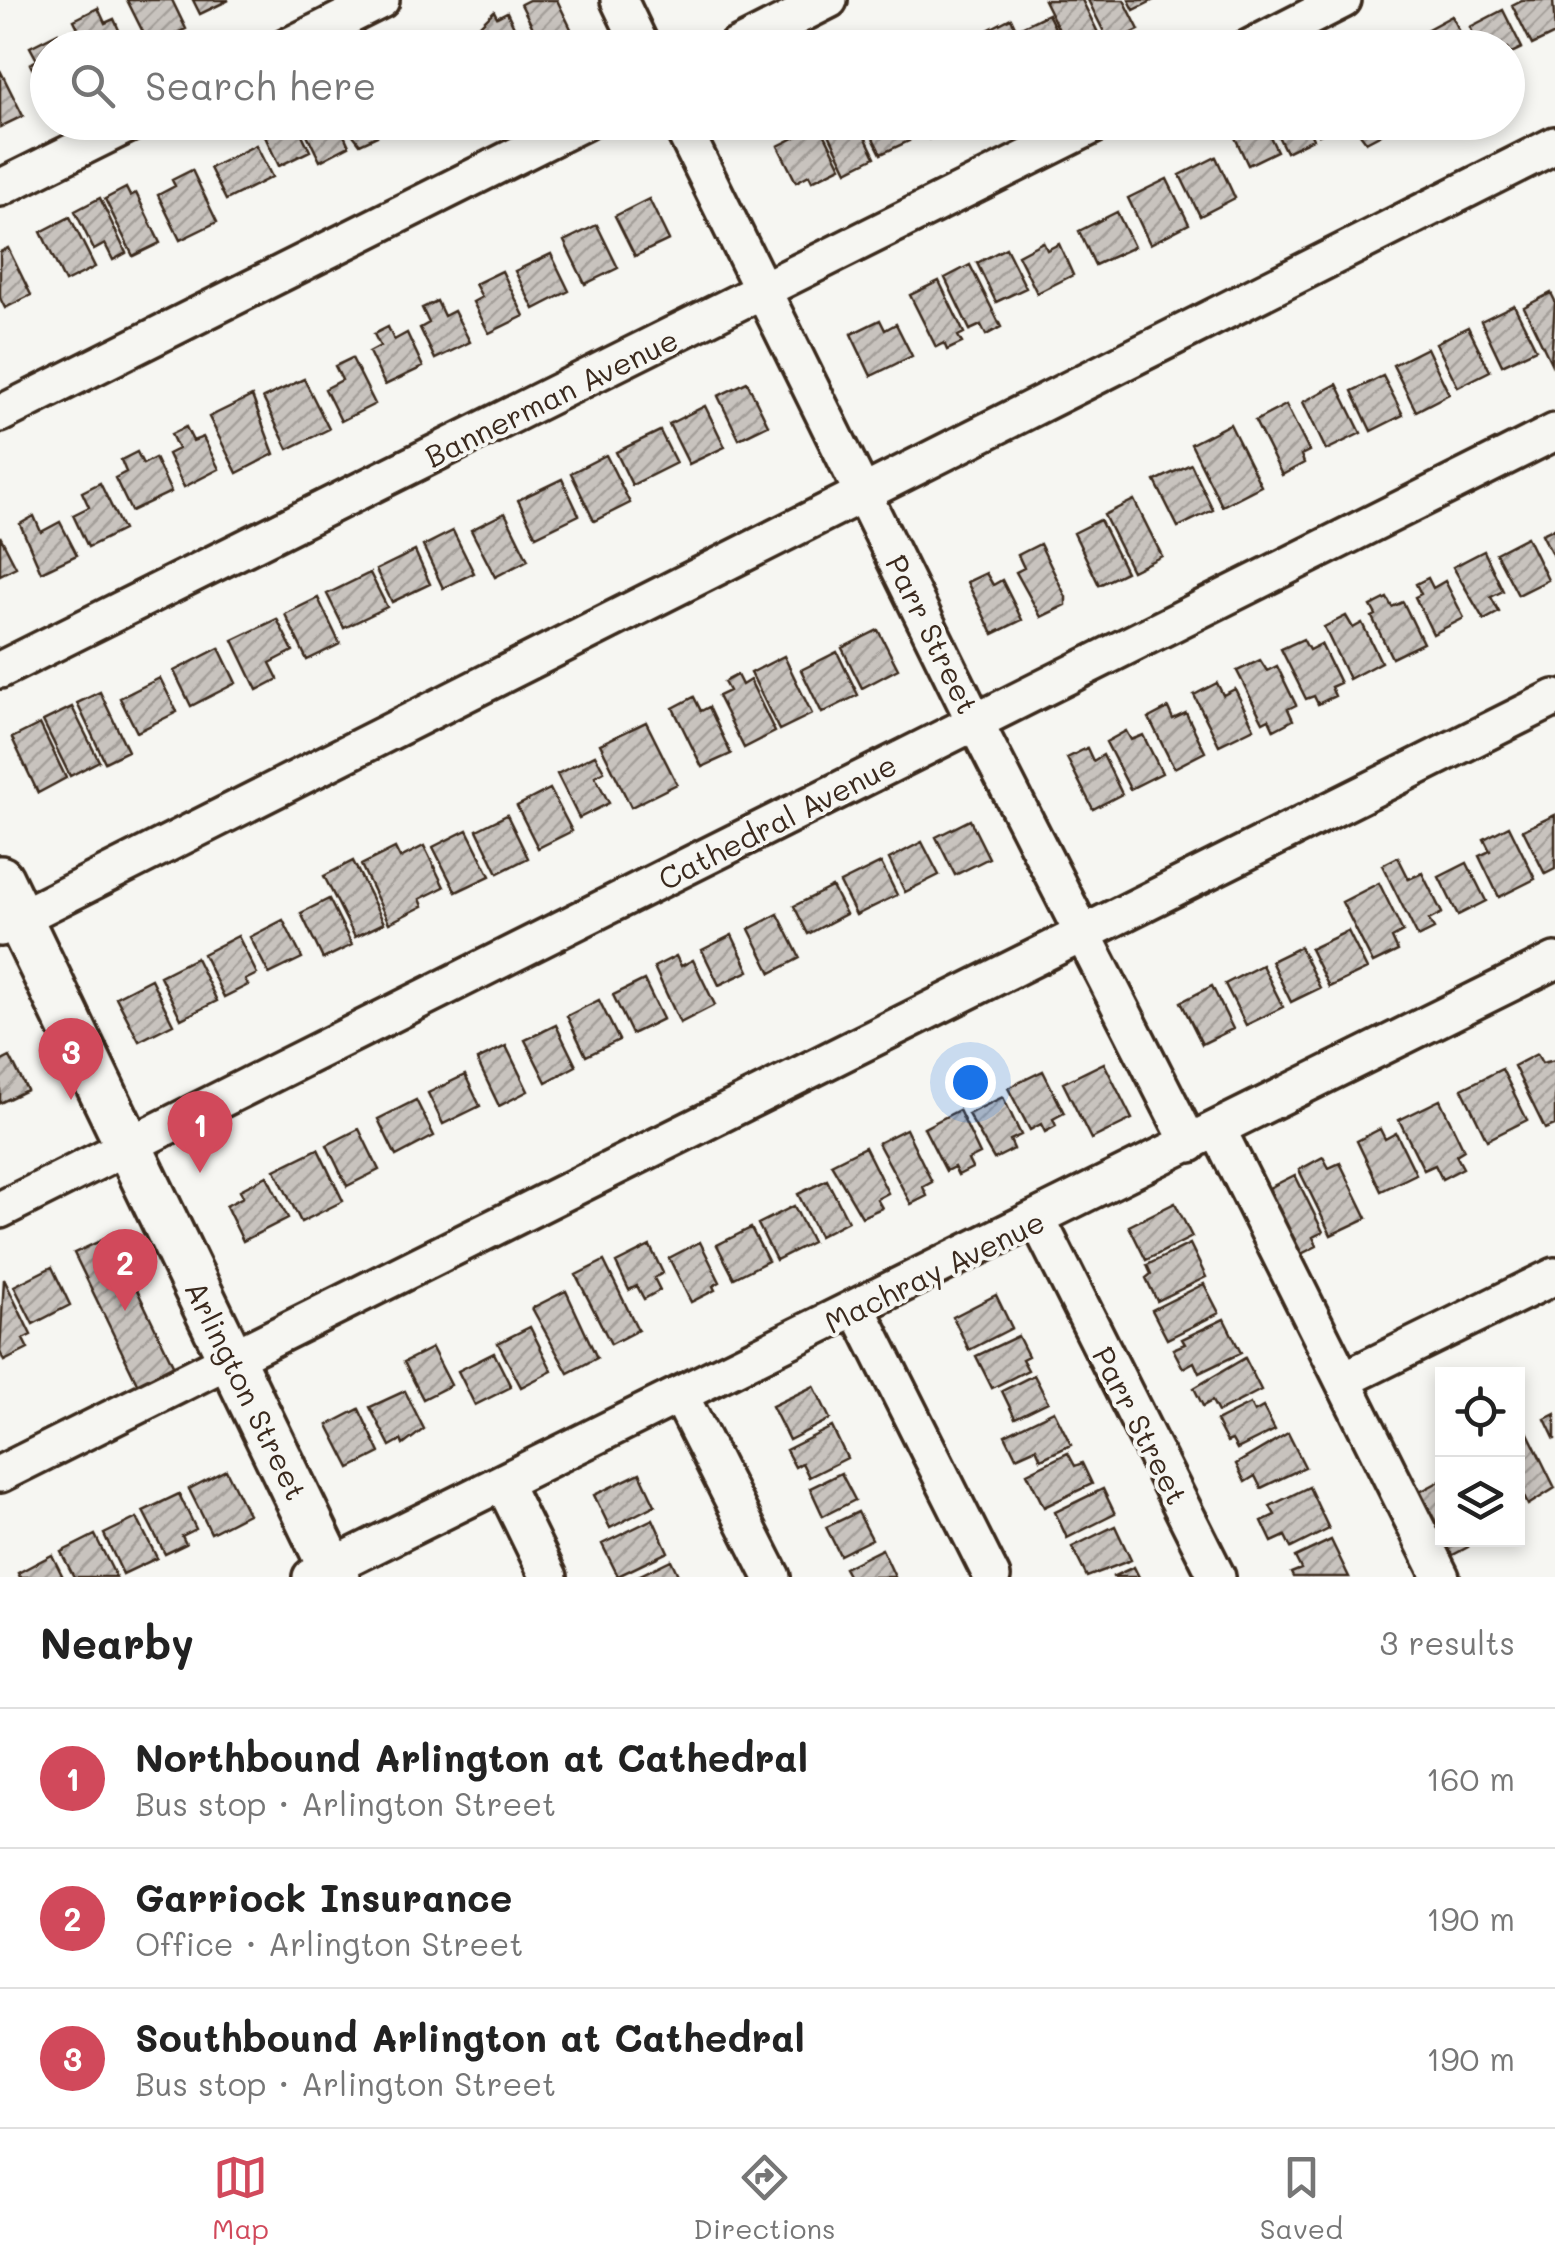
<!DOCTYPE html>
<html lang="en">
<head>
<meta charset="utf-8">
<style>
  body { margin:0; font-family:Mali,sans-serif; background:#f6f6f6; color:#222 }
  .controls { position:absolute; right:30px; bottom:30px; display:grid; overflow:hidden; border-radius:0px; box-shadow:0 5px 15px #0003 }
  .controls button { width:90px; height:90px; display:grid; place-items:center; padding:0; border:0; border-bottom:2px solid #e0e0e0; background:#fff; color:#222; font:50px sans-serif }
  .you { position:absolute; left:970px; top:1082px; width:35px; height:35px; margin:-25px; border:8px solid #fff; border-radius:50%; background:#1a73e8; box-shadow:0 0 0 15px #1a73e833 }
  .badge { display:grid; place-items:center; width:65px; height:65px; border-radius:50%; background:#d1495b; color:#fff; font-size:32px; font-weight:700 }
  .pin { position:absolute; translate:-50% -82px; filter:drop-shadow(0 2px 5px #0008) }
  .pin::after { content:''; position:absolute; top:52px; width:35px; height:30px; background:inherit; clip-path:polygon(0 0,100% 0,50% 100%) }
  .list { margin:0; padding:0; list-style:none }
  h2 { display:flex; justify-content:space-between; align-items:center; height:130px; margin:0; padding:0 40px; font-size:42px }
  h2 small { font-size:32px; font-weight:400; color:#767676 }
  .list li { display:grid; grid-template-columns:65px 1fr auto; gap:30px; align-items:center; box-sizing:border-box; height:140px; padding:0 40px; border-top:2px solid #e0e0e0 }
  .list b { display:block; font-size:38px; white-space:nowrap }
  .list p { margin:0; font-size:32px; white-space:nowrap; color:#767676 }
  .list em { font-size:32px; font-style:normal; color:#767676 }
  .icon { flex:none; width:55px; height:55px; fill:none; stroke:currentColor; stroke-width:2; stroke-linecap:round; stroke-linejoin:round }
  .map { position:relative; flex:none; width:1555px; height:1577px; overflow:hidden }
  .search { position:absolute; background:#fff; box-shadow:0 5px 15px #0003; left:30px; right:30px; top:30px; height:110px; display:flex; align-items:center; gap:25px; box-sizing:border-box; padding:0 35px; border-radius:55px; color:#767676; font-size:38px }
  .sheet { height:550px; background:#fff }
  nav { display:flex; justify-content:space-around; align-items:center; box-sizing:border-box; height:140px; border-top:2px solid #e0e0e0; background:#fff; font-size:28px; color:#767676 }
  nav a { display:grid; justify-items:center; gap:5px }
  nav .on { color:#d1495b }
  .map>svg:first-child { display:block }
</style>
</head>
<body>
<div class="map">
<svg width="1555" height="1577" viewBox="0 0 1555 1577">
  <defs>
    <pattern id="building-hatch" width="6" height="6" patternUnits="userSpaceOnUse" patternTransform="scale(2.5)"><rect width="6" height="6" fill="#c8c3be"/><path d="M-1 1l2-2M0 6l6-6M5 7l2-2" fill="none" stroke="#a49f9a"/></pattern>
  </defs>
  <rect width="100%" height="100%" fill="#f6f6f2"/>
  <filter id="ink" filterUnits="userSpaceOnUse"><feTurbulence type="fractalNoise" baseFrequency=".01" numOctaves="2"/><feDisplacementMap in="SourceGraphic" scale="20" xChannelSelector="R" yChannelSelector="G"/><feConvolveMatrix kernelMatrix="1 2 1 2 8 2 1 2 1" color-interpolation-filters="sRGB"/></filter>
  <g filter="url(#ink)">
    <path fill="url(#building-hatch)" stroke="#3b2a1e" stroke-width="2.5" d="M127 0H172L186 29 150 46Z
      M193 0H229L200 14Z
      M529 0H557L573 33 561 39 557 32 539 40 521 4Z
      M1044 0H1082L1103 43 1068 48Z
      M1124 0 1139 30 1110 44 1088 0Z
      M1129 0H1154L1134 10Z
      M1522 0H1553L1555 34 1532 45 1512 5Z
      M98 8 105 23 114 19 127 48H88L74 20Z
      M1503 10 1522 48 1509 54 1517 69 1508 73V48H1480L1470 27Z
      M494 11 497 17 507 12 524 48H489L478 27Z
      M1048 14 1065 48H1029L1019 28Z
      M1452 16 1468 48H1434L1426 30Z
      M1011 18 1025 48H989L982 33Z
      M58 33 65 48H48L47 99 30 64 37 60 30 47Z
      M456 38 458 42 467 38 472 48H435Z
      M0 70 23 116 0 127Z
      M296 122 310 151 279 166 259 124Z
      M301 122H338L349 146 320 161Z
      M343 122H380L373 126 377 136 360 144Z
      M404 122H428L408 132Z
      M843 122H858L875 157 847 171 827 130Z
      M865 122H900L909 141 881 154Z
      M903 122H941L945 131 929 139 925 131 911 138Z
      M1238 122H1263L1277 151 1248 165 1230 127Z
      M1271 122H1305L1313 139 1286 152Z
      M1313 122H1345V123L1319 135Z
      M1351 122H1379L1381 134 1366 142Z
      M820 125 841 167 812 181 809 175 796 182 778 146Z
      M256 145 272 177 226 200 210 168Z
      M1216 157 1235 198 1200 216 1180 175Z
      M192 170 217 222 180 240 158 195 175 186 172 180Z
      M1167 179 1189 224 1150 244 1128 198Z
      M126 188 130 196 136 193 160 243 133 256 105 199Z
      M100 198 126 253 113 260 105 244 94 250 75 211Z
      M649 199 669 240 635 256 615 216Z
      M1117 212 1134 247 1095 265 1079 231Z
      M70 217 95 267 65 282 41 232Z
      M597 225 618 268 585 284 564 241Z
      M1043 242 1047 250 1059 244 1073 275 1037 293 1018 255Z
      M8 248 31 295 5 308 0 298V252Z
      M1006 248 1026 288 996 302 977 263Z
      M551 254 569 291 534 309 515 271Z
      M970 265 1001 327 986 335 981 325 970 330 945 278Z
      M502 271 524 316 489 333 473 302 482 297 475 284Z
      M939 281 964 333 958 336 962 343 947 350 944 343 936 347 910 295Z
      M1551 293 1555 301 1551 363 1524 307Z
      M437 301 444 316 454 311 470 342 435 359 420 328 429 323 422 308Z
      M1514 305 1536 349 1502 365 1481 321Z
      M880 320 885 330 896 324 912 356 871 376 851 334Z
      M388 327 394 340 407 333 423 367 385 385 369 352 380 346 374 334Z
      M1468 327 1490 371 1458 387 1436 343Z
      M1427 348 1449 394 1416 411 1393 365Z
      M352 358 375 404 341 421 325 389 342 380 335 366Z
      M1383 376 1403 415 1371 431 1352 391Z
      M304 379 329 429 288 449 263 398Z
      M747 382 768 425 739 439 718 396Z
      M1337 384 1361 433 1326 450 1303 402Z
      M252 396 274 454 237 473 209 417Z
      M1286 405 1309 451 1301 455 1304 463 1282 475 1255 421Z
      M705 406 725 447 689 464 669 424Z
      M1230 424 1261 486 1222 506 1191 444Z
      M186 427 193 441 203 437 219 469 184 487 168 454 178 449 171 434Z
      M660 431 676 463 632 485 616 452Z
      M137 452 143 464 155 458 171 492 131 511 115 478 126 472 121 460Z
      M606 455 630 503 594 521 571 473Z
      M1191 464 1213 510 1178 527 1155 481Z
      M562 479 579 515 536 536 518 500Z
      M100 483 123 530 88 547 73 515 89 507 82 492Z
      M1134 500 1162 556 1132 571 1104 515Z
      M505 513 528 560 495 577 471 530Z
      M34 516 41 532 60 522 77 555 41 572 20 524Z
      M1100 520 1126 572 1099 585 1074 533Z
      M1555 528V560L1542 534Z
      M453 531 474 573 443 588 423 546Z
      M0 536 16 567 0 575Z
      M1527 537 1548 580 1518 595 1496 553Z
      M1040 544 1066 597V605L1041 617 1016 572 1024 568 1018 555Z
      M415 551 430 584 392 602 376 570Z
      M1484 551 1503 591 1491 597 1499 612 1484 620 1453 567Z
      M370 573 387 607 344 628 327 594Z
      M986 573 993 585 1002 580 1022 620 993 634 967 582Z
      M1428 578 1433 588 1445 581 1464 618 1433 634 1415 597 1421 594 1416 584Z
      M318 598 340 644 307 660 285 614Z
      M1387 598 1392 607 1403 602 1423 643 1392 658 1372 617 1376 615 1371 606Z
      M1346 616 1353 628 1362 623 1381 662 1349 679 1324 627Z
      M277 619 293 651 270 663 278 679 257 690 233 640Z
      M878 630 898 669 862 688 842 648Z
      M1303 639 1309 650 1321 644 1340 683 1331 687 1335 696 1318 704 1314 696 1306 699 1281 649Z
      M219 648 236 683 191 706 174 671Z
      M837 652 858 695 822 713 801 670Z
      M784 656 812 714 779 730 751 673Z
      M1260 660 1267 671 1277 666 1296 705 1288 709 1293 720 1274 730 1269 719 1263 722 1237 671Z
      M737 675 742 685 750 680 775 732 744 748 718 696 729 691 724 682Z
      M160 678 177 712 137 732 120 698Z
      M1217 683 1223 695 1235 689 1254 728 1219 745 1194 695Z
      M100 692 128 751 105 762 77 703Z
      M694 697 701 711 709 707 731 754 702 767 673 708Z
      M72 707 99 761 70 776 43 721Z
      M1168 708 1173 719 1186 713 1205 752 1174 768 1149 718Z
      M646 722 677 784 631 807 600 744Z
      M40 724 66 778 38 793 12 738Z
      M1126 731 1131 740 1143 735 1162 773 1130 789 1106 742Z
      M1087 748 1093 761 1103 755 1122 794 1093 809 1067 758Z
      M595 755 604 771 595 776 609 803 579 818 557 774Z
      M550 789 572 831 538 848 517 806Z
      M507 815 528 858 498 873 477 830Z
      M1555 815V869L1545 874 1523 830Z
      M970 820 989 858 955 875 936 837Z
      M1509 826 1535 879 1499 897 1479 856 1490 851 1484 839Z
      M467 830 490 876 456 892 433 847Z
      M922 842 939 875 905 892 889 859Z
      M424 846 444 887 420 899 423 906 389 923 361 865 395 848 400 858Z
      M1398 857 1409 879 1422 873 1442 913 1429 920 1434 929 1418 937 1382 865Z
      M353 861 384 923 355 937 324 876Z
      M881 863 897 895 856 915 840 883Z
      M1467 863 1486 901 1458 915 1439 877Z
      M1379 883 1403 932 1392 938 1398 951 1373 963 1342 902Z
      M832 887 846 914 808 934 794 906Z
      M329 899 352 945 323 959 301 913Z
      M778 914 800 958 771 973 749 929Z
      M283 920 302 958 269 974 250 937Z
      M1348 931 1367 969 1329 987 1310 949Z
      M732 935 749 971 719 985 702 950Z
      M238 936 257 974 245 980 248 985 224 997 203 954Z
      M1300 947 1320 988 1291 1002 1271 961Z
      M676 956 681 966 693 960 715 1005 680 1023 654 967Z
      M196 958 217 1001 181 1019 160 976Z
      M1262 965 1283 1007 1246 1025 1225 984Z
      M151 979 173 1024 139 1041 116 997Z
      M644 980 663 1019 632 1034 613 995Z
      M1212 986 1233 1029 1202 1044 1181 1002Z
      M599 1000 619 1040 586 1056 567 1016Z
      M556 1025 576 1066 546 1082 525 1040Z
      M506 1046 528 1091 499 1106 477 1060Z
      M1537 1054 1542 1063 1555 1060V1125L1545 1129 1514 1066Z
      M10 1057 27 1090 0 1103V1062Z
      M1104 1063 1132 1119 1091 1139 1063 1083Z
      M1502 1069 1527 1120 1487 1140 1462 1089Z
      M1043 1071 1064 1113 1053 1119 1056 1126 1045 1132 1041 1124 1030 1130 1008 1088Z
      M465 1075 480 1106 443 1124 428 1093Z
      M1003 1097 1021 1135 1010 1140 1014 1149 994 1159 968 1114Z
      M416 1100 434 1136 396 1156 378 1119Z
      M1440 1100 1464 1150 1456 1155 1463 1168 1442 1179 1435 1165 1424 1170 1399 1120Z
      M959 1110 980 1154 968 1160 972 1168 958 1175 954 1167 946 1171 924 1128Z
      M359 1129 379 1170 347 1186 327 1145Z
      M906 1129 932 1182 923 1187 927 1196 911 1204 878 1143Z
      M1380 1129 1385 1139 1396 1133 1416 1174 1381 1191 1357 1141Z
      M865 1147 888 1193 877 1199 882 1208 862 1217 831 1164Z
      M318 1149 343 1201 301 1222 275 1170Z
      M1323 1157 1329 1168 1340 1163 1367 1218 1331 1235 1299 1170Z
      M1295 1175 1323 1232 1313 1237 1317 1246 1297 1256 1265 1190Z
      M267 1176 288 1218 243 1241 226 1206 243 1197 240 1190Z
      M827 1180 848 1221 819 1236 798 1194Z
      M1175 1203 1192 1237 1146 1260 1129 1226Z
      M794 1206 812 1242 776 1260 758 1224Z
      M751 1228 768 1261 734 1278 717 1245Z
      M111 1236 175 1369 139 1387 74 1253Z
      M700 1242 720 1282 713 1286 715 1290 691 1302 669 1258Z
      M1190 1244 1206 1277 1157 1301 1146 1278 1151 1274 1147 1265Z
      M650 1246 663 1273 654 1278 660 1290 644 1299 637 1286 629 1290 616 1263Z
      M604 1261 638 1330 611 1344 576 1275Z
      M52 1267 70 1305 33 1324 14 1286Z
      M4 1279 31 1335 23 1339 28 1349 4 1361 0 1352Z
      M1204 1284 1219 1313 1167 1339 1152 1310Z
      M566 1291 597 1358 568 1373 532 1308Z
      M996 1295 1012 1328 969 1350 953 1317Z
      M1224 1319 1241 1353 1199 1373 1194 1362 1183 1368 1173 1349 1185 1344 1182 1339Z
      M530 1327 552 1371 521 1387 498 1343Z
      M1018 1336 1028 1356 1022 1359 1028 1370 992 1388 976 1356Z
      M432 1348 451 1385 423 1399 404 1362Z
      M494 1353 511 1387 475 1405 458 1371Z
      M1245 1358 1261 1390 1218 1412 1212 1401 1203 1406 1194 1388Z
      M1034 1375 1048 1402 1015 1418 1002 1391Z
      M814 1386 830 1419 789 1440 772 1406Z
      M405 1391 424 1429 403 1445 401 1440 390 1446 370 1407Z
      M1250 1404 1254 1412 1263 1407 1275 1430 1237 1449 1232 1440 1227 1442 1216 1421Z
      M359 1409 380 1453 350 1468 328 1425Z
      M1054 1411 1071 1445 1041 1459 1036 1448 1016 1457 1005 1435Z
      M1555 1414V1440L1545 1419Z
      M832 1427 847 1458 809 1477 802 1463 795 1467 786 1450Z
      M1525 1427 1555 1488 1528 1505 1518 1484V1430Z
      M1288 1433 1305 1467 1261 1488 1255 1476 1245 1482 1236 1464Z
      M1068 1453 1075 1466 1082 1463 1092 1484 1044 1507 1027 1473Z
      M226 1470 248 1514 211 1533 189 1489Z
      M640 1473 655 1505 610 1528 594 1495Z
      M841 1473 855 1500 823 1516 810 1488Z
      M1442 1480V1540H1464L1468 1547 1447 1558 1416 1494Z
      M1309 1487 1329 1529 1291 1548 1285 1536 1272 1542 1262 1521 1275 1515 1270 1506Z
      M1103 1489 1115 1514 1067 1538 1055 1512Z
      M179 1494 196 1529 182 1536 186 1544 165 1554 143 1511Z
      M858 1512 872 1539 840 1555 826 1527Z
      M137 1518 157 1558 123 1574 104 1534Z
      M653 1519 668 1552 618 1576 602 1544Z
      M1115 1526 1131 1560 1087 1577 1072 1547Z
      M95 1535 116 1577H74L61 1552Z
      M1331 1540 1349 1577H1293L1291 1573 1301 1569 1295 1557Z
      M882 1549 895 1577H849L844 1568Z
      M52 1555 63 1577H20L18 1573Z
      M671 1560 679 1577H636Z
      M1134 1567 1139 1577H1112Z"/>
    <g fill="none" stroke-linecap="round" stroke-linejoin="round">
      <g stroke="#3b2a1e" stroke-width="42">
        <path id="minor" d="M619 0 642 48
          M285 48 381 0
          M734 48 829 0
          M1249 48 1343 0
          M680 122 975 722 1190 1144
          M0 188 133 122
          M0 414 584 122
          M0 670 1100 122
          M0 928 1555 145
          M1218 1130 1441 1577
          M0 1210 1555 432
          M1038 1220 1217 1577
          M857 1308 992 1577
          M1343 1380 1555 1276
          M680 1395 772 1577
          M0 1474 1555 698
          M503 1483 549 1577
          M311 1577 1555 961"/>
      </g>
      <g stroke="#3b2a1e" stroke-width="52">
        <path id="major" d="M0 879 336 1577"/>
      </g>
      <use href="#minor" stroke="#f6f6f2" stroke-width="35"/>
      <use href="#major" stroke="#f6f6f2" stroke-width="45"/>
    </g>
  </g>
  <g text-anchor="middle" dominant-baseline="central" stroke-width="8" stroke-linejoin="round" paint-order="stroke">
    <g font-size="30" fill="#3b2a1e" stroke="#f6f6f2">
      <text transform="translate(551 397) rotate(-26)">Bannerman Avenue</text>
      <text transform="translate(933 634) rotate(64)">Parr Street</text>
      <text transform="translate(777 821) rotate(-27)">Cathedral Avenue</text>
      <text transform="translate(934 1271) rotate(-26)">Machray Avenue</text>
      <text transform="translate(247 1390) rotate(64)">Arlington Street</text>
      <text transform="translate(1141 1425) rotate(63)">Parr Street</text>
    </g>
  </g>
</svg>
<div class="controls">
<button><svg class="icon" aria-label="locate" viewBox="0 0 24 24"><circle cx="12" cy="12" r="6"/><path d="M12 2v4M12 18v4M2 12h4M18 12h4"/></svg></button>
<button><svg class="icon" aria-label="layers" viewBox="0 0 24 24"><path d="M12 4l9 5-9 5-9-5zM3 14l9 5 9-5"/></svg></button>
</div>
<div class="you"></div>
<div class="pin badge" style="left:200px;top:1173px">1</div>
<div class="pin badge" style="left:125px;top:1311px">2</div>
<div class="pin badge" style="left:71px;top:1100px">3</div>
<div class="search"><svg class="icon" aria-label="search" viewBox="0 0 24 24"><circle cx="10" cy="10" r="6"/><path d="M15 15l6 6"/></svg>Search here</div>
</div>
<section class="sheet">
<h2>Nearby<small>3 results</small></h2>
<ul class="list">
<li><span class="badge">1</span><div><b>Northbound Arlington at Cathedral</b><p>Bus stop · Arlington Street</p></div><em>160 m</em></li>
<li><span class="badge">2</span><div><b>Garriock Insurance</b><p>Office · Arlington Street</p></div><em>190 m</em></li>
<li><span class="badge">3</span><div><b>Southbound Arlington at Cathedral</b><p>Bus stop · Arlington Street</p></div><em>190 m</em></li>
</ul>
</section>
<nav>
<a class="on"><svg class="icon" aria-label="map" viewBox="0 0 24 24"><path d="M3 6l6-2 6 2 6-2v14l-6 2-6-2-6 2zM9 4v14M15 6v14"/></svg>Map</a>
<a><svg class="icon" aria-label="directions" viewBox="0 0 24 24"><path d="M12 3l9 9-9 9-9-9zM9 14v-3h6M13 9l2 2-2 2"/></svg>Directions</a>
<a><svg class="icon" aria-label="saved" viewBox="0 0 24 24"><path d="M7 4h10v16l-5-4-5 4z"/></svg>Saved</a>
</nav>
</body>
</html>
